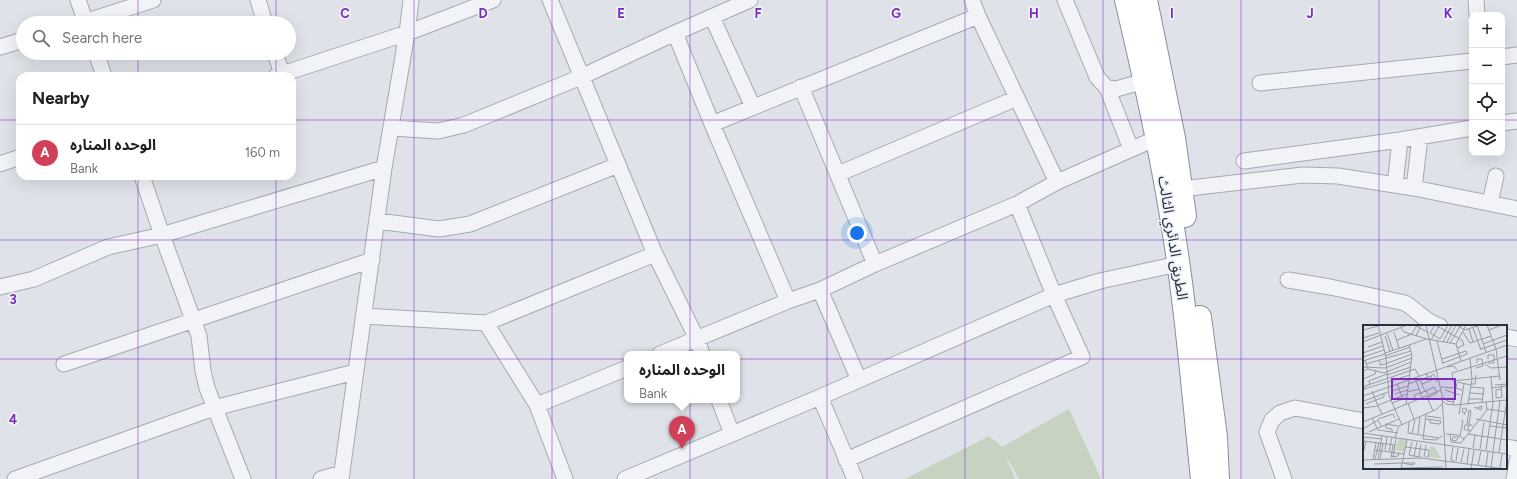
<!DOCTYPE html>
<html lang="en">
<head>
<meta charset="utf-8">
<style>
  body { margin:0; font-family:Figtree,"Noto Sans Arabic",sans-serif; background:#f6f6f6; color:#202124 }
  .controls { position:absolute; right:12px; top:12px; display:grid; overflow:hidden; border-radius:8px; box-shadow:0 4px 16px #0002 }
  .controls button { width:36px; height:36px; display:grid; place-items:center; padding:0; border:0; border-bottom:1px solid #e0e0e0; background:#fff; color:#202124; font:20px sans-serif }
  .you { position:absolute; left:857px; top:233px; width:14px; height:14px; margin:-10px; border:3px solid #fff; border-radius:50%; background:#1a73e8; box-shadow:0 0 0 6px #1a73e833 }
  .badge { display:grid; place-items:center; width:26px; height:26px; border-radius:50%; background:#d24058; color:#fff; font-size:13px; font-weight:700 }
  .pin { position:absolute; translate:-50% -33px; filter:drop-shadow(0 1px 2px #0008) }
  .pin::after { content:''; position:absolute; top:21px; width:14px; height:12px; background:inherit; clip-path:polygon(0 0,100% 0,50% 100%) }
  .popup { position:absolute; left:624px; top:351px; width:116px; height:52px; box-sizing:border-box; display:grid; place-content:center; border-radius:8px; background:#fff; filter:drop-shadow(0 1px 3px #0005); font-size:13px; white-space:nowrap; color:#757577 }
  .popup b { font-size:15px; color:#202124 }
  .popup::after { content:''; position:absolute; left:50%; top:100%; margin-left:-8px; border:8px solid transparent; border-top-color:#fff }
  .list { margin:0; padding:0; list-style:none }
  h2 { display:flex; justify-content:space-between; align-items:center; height:52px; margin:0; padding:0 16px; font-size:17px }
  h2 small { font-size:13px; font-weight:400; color:#757577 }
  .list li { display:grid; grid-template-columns:26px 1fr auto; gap:12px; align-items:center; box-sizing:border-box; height:56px; padding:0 16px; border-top:1px solid #e0e0e0 }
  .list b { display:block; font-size:15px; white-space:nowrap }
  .list p { margin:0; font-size:13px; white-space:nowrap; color:#757577 }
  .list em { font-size:13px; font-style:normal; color:#757577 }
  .icon { flex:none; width:22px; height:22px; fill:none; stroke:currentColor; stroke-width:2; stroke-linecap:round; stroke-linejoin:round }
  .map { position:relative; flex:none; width:1517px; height:479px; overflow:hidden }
  .search { position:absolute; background:#fff; box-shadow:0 4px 16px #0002; left:16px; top:16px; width:280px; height:44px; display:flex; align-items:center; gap:10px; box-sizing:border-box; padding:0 14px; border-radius:22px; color:#757577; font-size:15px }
  .panel { position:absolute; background:#fff; box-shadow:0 4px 16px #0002; left:16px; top:72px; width:280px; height:108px; border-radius:12px }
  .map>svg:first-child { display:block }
</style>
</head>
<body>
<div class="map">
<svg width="1517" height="479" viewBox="0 0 1517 479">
  <rect width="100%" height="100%" fill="#dfe3e9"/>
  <path fill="#c5d3c0" d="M1069 409 1101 479H1019L1005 454 1015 479H905L989 436 1002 447Z"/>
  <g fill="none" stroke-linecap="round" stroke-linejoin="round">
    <g stroke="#a4aab3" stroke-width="17">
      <path id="minor" d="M78 0 86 23
        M258 0 265 23
        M550 0 655 254 697 339 702 354
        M1065 0 1097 77 1107 88 1116 89 1145 81
        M1476 0 1477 15
        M978 16 1057 182
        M712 17 753 107
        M81 23 153 0
        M675 33 712 124 788 301
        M0 47 23 40
        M96 53 104 76
        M275 53 282 74
        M1502 57 1517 55
        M276 76 407 33 411 0
        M1260 83 1472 61
        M801 87 875 264
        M1107 88 1131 149
        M1502 123 1517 121
        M712 124 978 16 972 0
        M392 128 438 131 464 125 581 77 675 33 750 0
        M1244 161 1400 140 1472 128
        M0 164 20 157
        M838 174 1017 98
        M142 176 162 235 199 336 203 371 207 388 243 479
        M1395 185 1400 140
        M1414 188 1420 137
        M1181 189 1303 175 1338 176 1414 188 1517 209
        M1490 203 1496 176
        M1017 204 1057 182 1157 138
        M378 221 439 229 470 224 618 165
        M1288 280 1330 287 1405 303C1417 310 1426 323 1440 326
        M0 287 34 279 108 247 162 235 384 168
        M363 316 486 323 655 254
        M486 323 537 405
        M1506 337 1517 339
        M660 354 788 301 820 290
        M64 364 372 260
        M820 397 855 479
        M719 400 732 434
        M1506 447 1517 449
        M846 460 1082 357 1054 295 1017 204 875 264 820 290 859 380
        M15 479 214 408 355 372
        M321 479 342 473
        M341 479 384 168 407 33 493 0
        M565 479 537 405 627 368
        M625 479 820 397 1054 295 1100 281 1178 264
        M1284 479 1267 432 1272 420 1280 413 1295 408 1364 421
        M1514 479 1517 461"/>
    </g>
    <g stroke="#8690a0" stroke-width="24">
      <path id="highway" d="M1126 0C1150 101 1172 203 1184 307 1191 364 1196 422 1202 479
        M1146 0 1174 138 1185 216
        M1200 317 1216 437 1218 479"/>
    </g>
    <use href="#minor" stroke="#f2f3f7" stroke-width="15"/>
    <use href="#highway" stroke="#fff" stroke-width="22"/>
  </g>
  <path fill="none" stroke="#7b2cbf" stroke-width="1" stroke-opacity="0.55" d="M138 0V23M276 0V23M414 0V479M552 0V479M690 0V479M827 0V479M965 0V479M1103 0V479M1241 0V479M1379 0V326M138 53V76M276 53V76M0 120H20M292 120H1472M1502 120H1517M138 176V479M276 176V479M0 240H1517M0 359H1364M1506 359H1517M1379 468V479"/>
  <g text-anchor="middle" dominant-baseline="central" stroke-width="3.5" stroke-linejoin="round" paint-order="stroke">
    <g font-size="15" fill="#273140" stroke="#eef2f6">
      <text transform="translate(1173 238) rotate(81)">الطريق الدائري الثالث</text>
    </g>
  </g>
  <g transform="translate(1363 325)">
    <rect width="144" height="144" fill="#dfe3e9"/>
    <path d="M36 113 44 114 41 127 32 125ZM67 121 71 122 78 133 66 132Z" fill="#c5d3c0"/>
    <path fill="none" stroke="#959ca5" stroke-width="1" d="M15 0 23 32 26 71 39 100M52 0 64 7M63 0 79 70 83 144M72 0 99 15 101 20 94 23M72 0 67 8 77 14M93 0 102 5 114 1M114 0 123 27M124 0 133 24 137 55M38 3 41 7 64 14 93 19M110 3 118 25M106 4 110 17M0 5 15 1M126 5 139 0M31 7 36 23M100 7 107 18 128 11M24 9 30 25M22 11 27 26M53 11 58 0M0 13 16 8M77 14 85 0M34 15 49 9 54 0M68 15 76 1M74 16 80 39M0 17 44 0M80 17 89 0M84 17 93 0M87 18 98 0M120 19 144 10M46 20 63 14M5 22 19 17M118 24 144 15M0 28 20 21M22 31 47 22M0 32 21 25M79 34 103 26M125 34V30H131V38H125M0 36 22 29M17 36V40L22 39 49 29M98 36 93 19 103 0M80 38 104 29 103 26M3 39 48 26M122 39 128 43 144 42M0 42 22 43 49 33M84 42 91 41 94 45M113 43 120 41 119 34H114V38M5 44 21 48 48 37M0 46 5 44 2 35M24 50 48 42M68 51 71 49 74 57M136 51 90 56 89 48 144 31M52 53 59 72M0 54 12 49 13 45M57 55 62 66M94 57 108 60M34 59 40 74M45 59 65 52 63 48M59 59 69 55 68 51 65 52M108 59H112L113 50M7 60 6 56 24 49M132 60 144 59M78 62 93 63 94 58M108 62 121 63 119 77M129 63 144 61M1 64 47 50M2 64V61L52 44 56 51M82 65 97 70M9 66 15 81M29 66 45 61M44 67 56 64M107 68 121 69M32 69 45 65M0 71 46 55 49 30 46 20 22 28M64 72 70 86M81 72 84 76 91 77M64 73 74 68 71 62 63 66 65 69M133 73 139 72 138 60M133 73V65L138 64M53 74 51 70 63 66M106 74H120M79 75 83 79 91 80 144 75M1 76 25 67M29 78 43 73M45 78 51 94M3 79 21 72V68M43 79 46 55 144 20M105 79 109 54 107 33M15 80 44 69M90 80 93 63 99 65M111 82 118 85 119 81 114 83M0 83 15 81 19 89M124 84 144 87M108 86 106 85 104 98 110 101M63 89 60 114 73 115 79 111M96 89 101 59M101 90 104 84 100 83 99 87 102 88M64 91 78 93M9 93 15 105 35 108M15 94 30 89 32 93M63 94 78 96M113 94 144 100M67 95V98L77 99 78 96M0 97 78 65M46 97 45 108 75 113M22 99 35 101M23 99V103L29 104V107M106 99 108 86M127 101 144 103M0 104 15 95 18 101M105 105 106 100H102L101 104 103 105 108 106M6 107 36 94M0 108 144 129M49 109 52 95M55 109 57 92M83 109 95 110 101 114M87 109 88 117 98 118 124 85 123 77M105 109 144 115M97 111 100 96 98 95M0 112 19 114M32 112 36 101 74 84 79 79M94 112H90L89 115 93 116 96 111M0 116 32 120M49 117 46 130 51 131M54 117 51 131 58 132M30 120 28 132 35 131 36 128M42 122 66 125 65 132H63M90 122 88 135 91 136M110 123 112 110M117 124 121 97M12 125 41 129M22 125 24 112M123 125 130 78 128 52M26 126 29 113M130 126 137 76M136 127 144 75M0 129 3 116M56 131 58 119M30 132 33 113M61 132 63 120M10 134 13 118M12 134 16 118M15 134 19 111M17 134 20 119M0 135 58 133 143 144M93 136 95 123M98 137 101 124M39 138 50 140 52 138H41M104 138 106 124M11 139 39 138M115 140 118 126M123 141 125 127M38 143 80 142M38 143 44 115M128 143 130 127M137 143 139 129M108 144 111 125"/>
    <path fill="#7b2cbf" fill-opacity="0.15" stroke="#7b2cbf" stroke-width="2" d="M29 54H92V74H29Z"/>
    <rect width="144" height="144" fill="none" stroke="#273140" stroke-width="2"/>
  </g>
  <g font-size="13" text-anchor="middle" font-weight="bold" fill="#7b2cbf" stroke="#eef2f6" stroke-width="3.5" stroke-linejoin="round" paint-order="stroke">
    <text x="345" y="18">C</text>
    <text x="483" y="18">D</text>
    <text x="621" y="18">E</text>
    <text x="758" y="18">F</text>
    <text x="896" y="18">G</text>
    <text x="1034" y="18">H</text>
    <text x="1172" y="18">I</text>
    <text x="1310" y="18">J</text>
    <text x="1448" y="18">K</text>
    <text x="13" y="304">3</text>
    <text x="13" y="424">4</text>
  </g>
</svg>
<div class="controls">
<button>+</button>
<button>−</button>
<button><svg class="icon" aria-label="locate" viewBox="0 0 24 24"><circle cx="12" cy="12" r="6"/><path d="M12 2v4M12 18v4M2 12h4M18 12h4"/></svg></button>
<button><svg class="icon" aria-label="layers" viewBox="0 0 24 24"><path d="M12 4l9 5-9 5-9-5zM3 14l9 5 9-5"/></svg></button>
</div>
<div class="you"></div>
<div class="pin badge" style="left:682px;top:449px">A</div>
<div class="popup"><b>الوحده المناره</b>Bank</div>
<div class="search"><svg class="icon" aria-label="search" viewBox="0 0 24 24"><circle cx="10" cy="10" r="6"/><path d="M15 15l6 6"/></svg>Search here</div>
<section class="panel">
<h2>Nearby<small></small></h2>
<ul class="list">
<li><span class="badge">A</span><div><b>الوحده المناره</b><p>Bank</p></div><em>160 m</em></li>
</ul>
</section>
</div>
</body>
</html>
